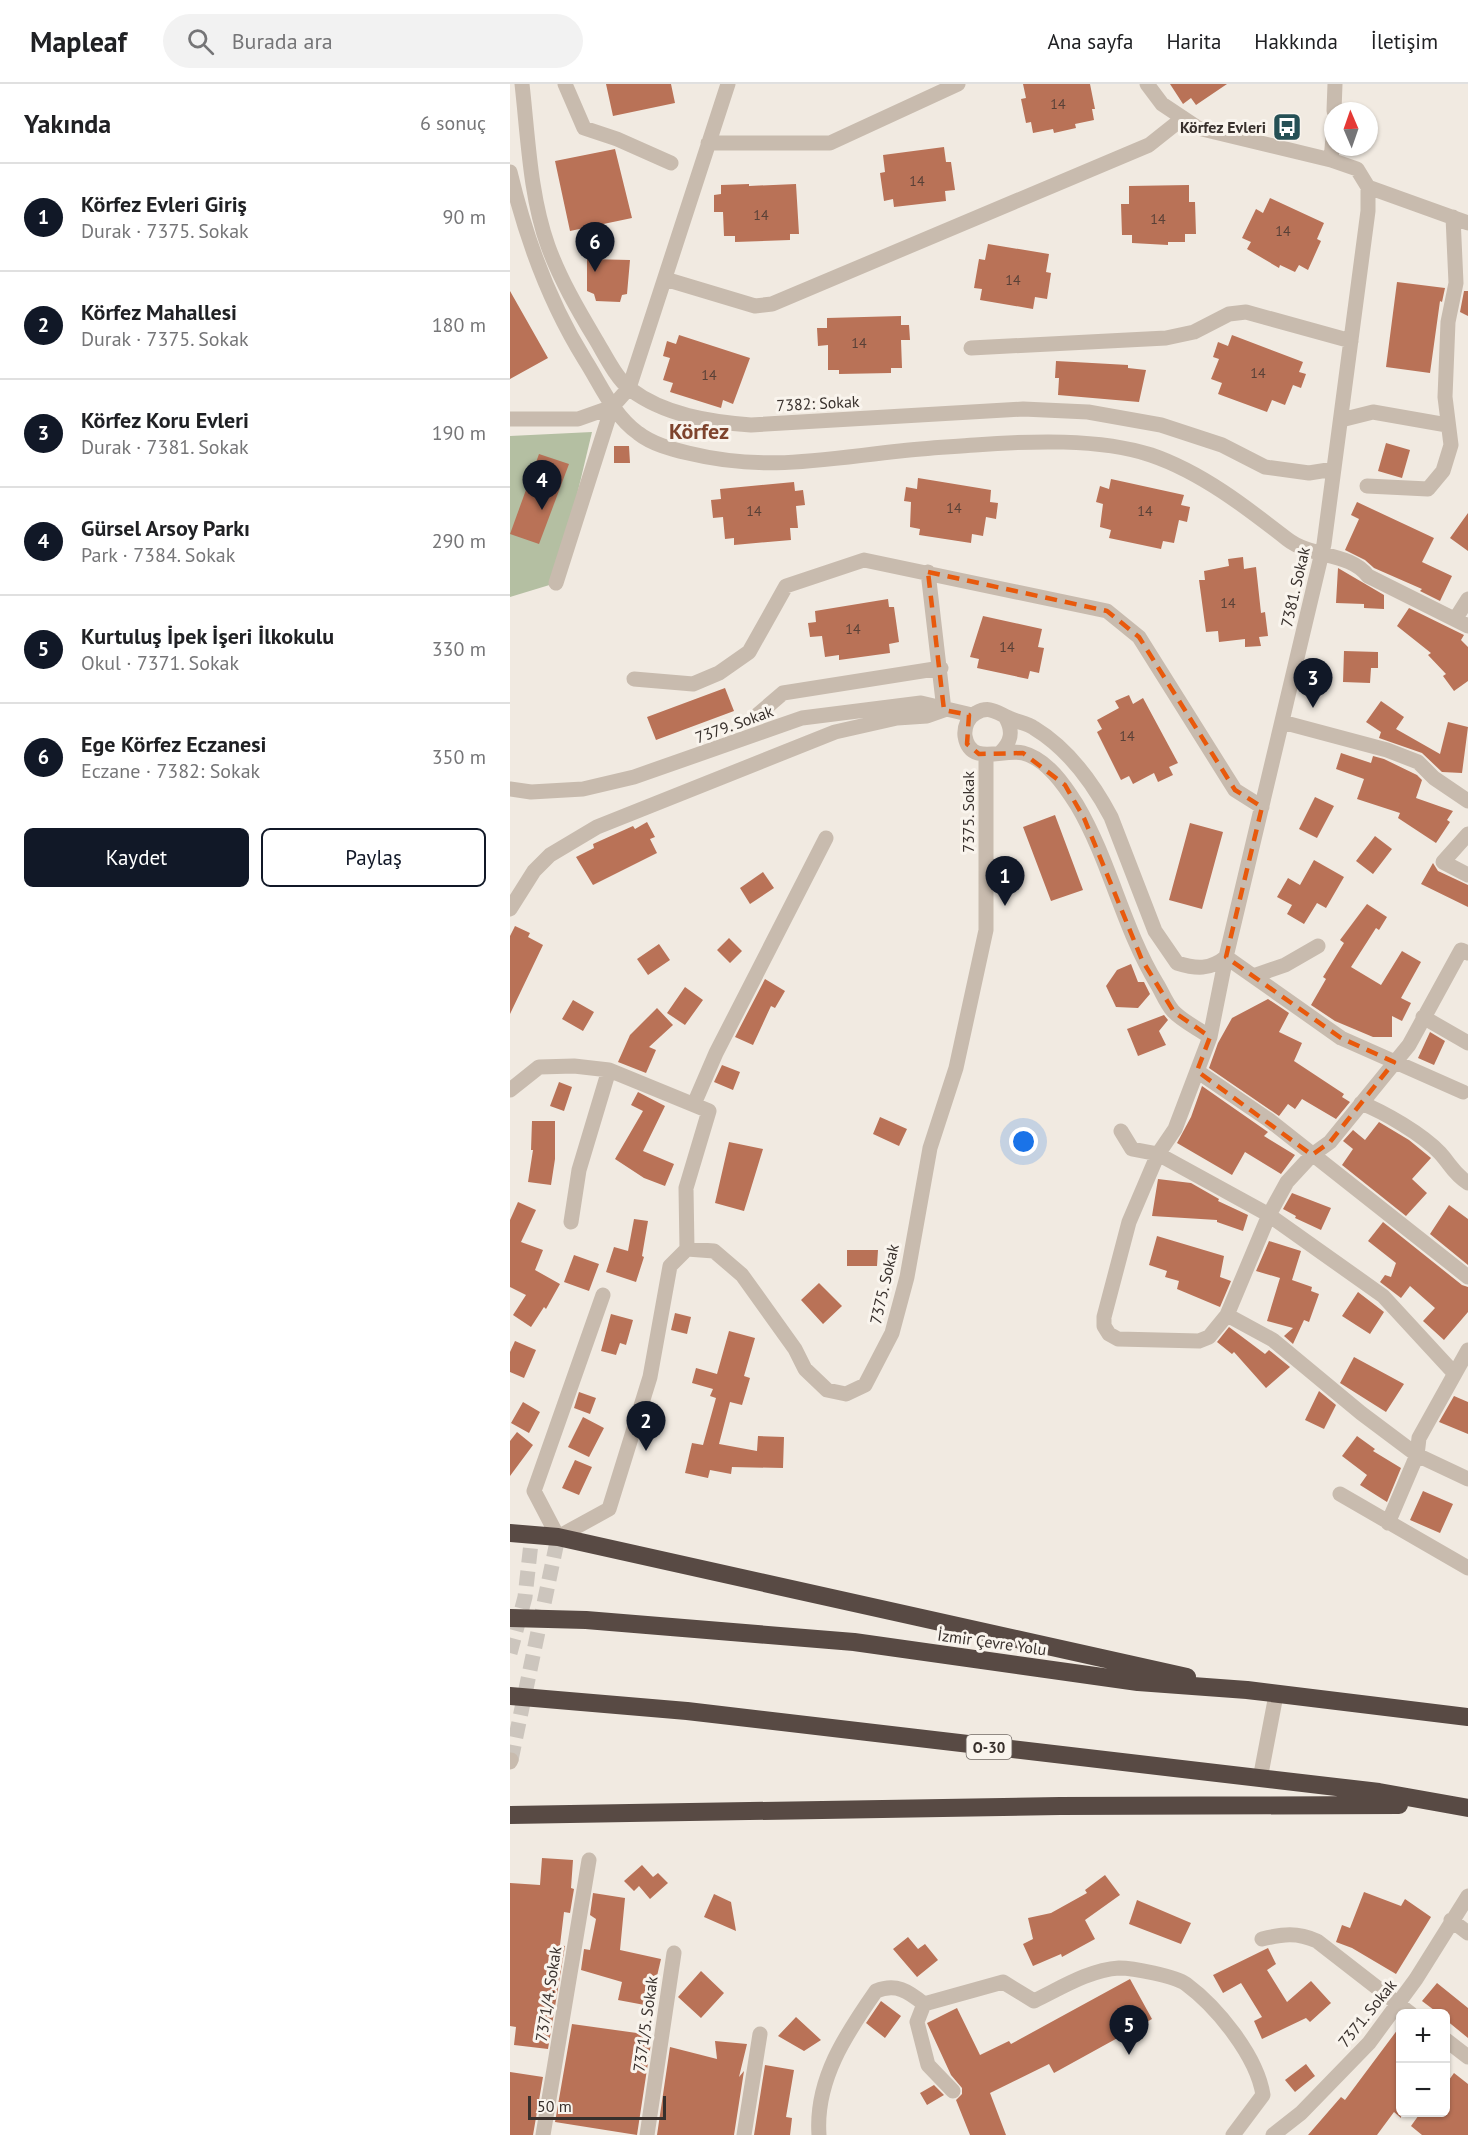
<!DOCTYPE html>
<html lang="tr">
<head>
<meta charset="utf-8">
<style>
  body { margin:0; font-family:"PT Sans",sans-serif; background:#f2f2f2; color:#202124 }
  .controls { position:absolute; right:18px; bottom:18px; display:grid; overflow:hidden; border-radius:9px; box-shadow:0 2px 4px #0004 }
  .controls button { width:54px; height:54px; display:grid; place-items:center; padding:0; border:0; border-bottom:2px solid #e0e0e0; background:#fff; color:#202124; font:30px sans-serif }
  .compass { position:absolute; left:814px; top:18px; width:54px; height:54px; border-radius:50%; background:#fff; box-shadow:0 2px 4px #0004; rotate:358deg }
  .scale { position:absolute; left:18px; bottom:15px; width:138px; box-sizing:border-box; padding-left:6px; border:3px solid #38302c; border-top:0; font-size:16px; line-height:21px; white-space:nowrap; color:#38302c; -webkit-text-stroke:4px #f9f4ed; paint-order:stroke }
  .you { position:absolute; left:514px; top:1058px; width:21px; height:21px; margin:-15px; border:4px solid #fff; border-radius:50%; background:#1a73e8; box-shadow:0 0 0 9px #1a73e833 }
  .badge { display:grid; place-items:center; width:39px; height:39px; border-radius:50%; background:#111827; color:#fff; font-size:20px; font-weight:700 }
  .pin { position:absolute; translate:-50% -50px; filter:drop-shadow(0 2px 3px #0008) }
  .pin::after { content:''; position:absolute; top:32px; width:21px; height:18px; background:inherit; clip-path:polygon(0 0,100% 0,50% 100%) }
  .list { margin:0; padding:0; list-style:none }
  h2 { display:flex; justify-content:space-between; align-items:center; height:78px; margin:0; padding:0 24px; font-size:26px }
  h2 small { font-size:20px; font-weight:400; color:#757577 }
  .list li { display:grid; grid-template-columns:39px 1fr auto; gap:18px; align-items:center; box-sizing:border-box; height:108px; padding:0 24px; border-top:2px solid #e0e0e0 }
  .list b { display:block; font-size:22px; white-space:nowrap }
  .list p { margin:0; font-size:20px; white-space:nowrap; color:#757577 }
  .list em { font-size:20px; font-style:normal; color:#757577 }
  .actions { display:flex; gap:12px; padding:18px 24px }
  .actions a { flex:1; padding:14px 0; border:2px solid #111827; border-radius:9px; text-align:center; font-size:21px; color:#111827 }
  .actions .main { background:#111827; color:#fff }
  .icon { flex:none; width:33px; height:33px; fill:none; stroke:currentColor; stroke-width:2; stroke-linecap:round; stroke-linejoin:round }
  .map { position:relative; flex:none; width:958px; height:2051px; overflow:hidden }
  header { display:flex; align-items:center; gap:36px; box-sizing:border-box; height:84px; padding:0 30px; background:#fff; border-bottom:2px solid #e0e0e0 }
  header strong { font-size:28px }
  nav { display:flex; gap:33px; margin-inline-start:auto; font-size:21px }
  .search { width:420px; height:54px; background:#f2f2f2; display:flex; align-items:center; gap:15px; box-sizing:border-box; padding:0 21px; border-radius:33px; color:#757577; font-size:22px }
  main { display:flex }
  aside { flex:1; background:#fff }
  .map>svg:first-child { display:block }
</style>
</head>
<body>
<header>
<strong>Mapleaf</strong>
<div class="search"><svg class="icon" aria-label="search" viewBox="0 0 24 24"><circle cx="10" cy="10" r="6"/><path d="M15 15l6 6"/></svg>Burada ara</div>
<nav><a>Ana sayfa</a><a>Harita</a><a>Hakkında</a><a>İletişim</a></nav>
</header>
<main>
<aside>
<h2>Yakında<small>6 sonuç</small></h2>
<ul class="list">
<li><span class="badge">1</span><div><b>Körfez Evleri Giriş</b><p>Durak · 7375. Sokak</p></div><em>90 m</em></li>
<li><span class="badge">2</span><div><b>Körfez Mahallesi</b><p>Durak · 7375. Sokak</p></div><em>180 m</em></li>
<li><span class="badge">3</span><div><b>Körfez Koru Evleri</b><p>Durak · 7381. Sokak</p></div><em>190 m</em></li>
<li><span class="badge">4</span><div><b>Gürsel Arsoy Parkı</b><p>Park · 7384. Sokak</p></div><em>290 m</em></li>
<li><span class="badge">5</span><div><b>Kurtuluş İpek İşeri İlkokulu</b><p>Okul · 7371. Sokak</p></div><em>330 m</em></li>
<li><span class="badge">6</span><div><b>Ege Körfez Eczanesi</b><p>Eczane · 7382: Sokak</p></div><em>350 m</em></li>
</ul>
<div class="actions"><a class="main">Kaydet</a><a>Paylaş</a></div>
</aside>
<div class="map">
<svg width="958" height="2051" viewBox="0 0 958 2051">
  <rect width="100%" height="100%" fill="#f1eae1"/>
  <path fill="#b4bfa2" d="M82 348 46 499 0 513V352Z"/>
  <path fill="#b97257" d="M96 0H161L165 19 103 32Z
    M513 0H580L585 25H582L584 36 565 40 566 44 544 49 543 45 523 49 521 38 516 39 511 15 516 14Z
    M660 0H717L686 21 681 14 673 20Z
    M434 63 436 78H441L445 106 435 107 436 117 384 123 383 115 374 117 370 89 375 88 373 71Z
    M105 65 122 134 60 147 45 77Z
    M239 100V102L286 100 289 150H280V156L225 158V152H214L213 128H204V111L211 110V101Z
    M679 101V118H685L686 150H675V158H658V161L622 159V151H612L611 120H619V102Z
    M760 114 814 139 807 155 811 157 798 186 789 181 785 188 770 181 769 184 737 165 741 158 732 154 746 125 753 129Z
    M478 160 539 170 536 188 541 189 537 215 525 213 523 225 470 216 472 205 464 204 469 175 475 176Z
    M77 175 120 176 117 210 112 211 110 218 86 217 84 210 77 207Z
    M887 198 935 204 932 218 930 217 920 289 876 283Z
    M0 207 38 274 0 295Z
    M954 207H958V232L950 228Z
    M391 232V241H399L400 256H391L392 284H381V289L329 290V286H318V261L308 262 307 244H317V234Z
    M169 251 240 274 223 320 213 316 211 324 160 308 163 299 153 296 160 274 153 272 157 257 166 260Z
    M722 251 793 278 789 288 796 290 791 304 783 301 775 321 762 316 757 328 708 310 712 299 701 295 709 275 703 273 708 258 718 262Z
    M546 277 618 281V284L636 286 629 318 548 311 549 294H545Z
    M876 359 900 366 892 394 868 387Z
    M104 362H119L120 379H104Z
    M29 370 59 380 29 460 0 450Z
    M408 394 481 406 480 418 488 419 486 435 476 433 473 452 462 450 461 459 409 451 410 445 400 443 401 418 394 417 396 403 407 405Z
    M601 395 674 411 671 421 680 423 677 438 669 436 664 459 653 457 651 465 599 454 601 446 590 443 593 420 586 418 590 402 599 405Z
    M284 398 285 407 293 406 295 421 286 422 288 444H280L281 456 224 461V454L215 455 213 433 203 434 201 416 211 415 210 405Z
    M847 418 924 454 912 478 942 492 930 517 910 507 912 505 864 484 855 476 835 466 849 435 841 431Z
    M958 429V467L940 454Z
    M733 473 734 485 746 483 751 529 755 528 758 552 749 553 751 562 735 563V555L709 558 708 547 696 548 689 496H695L694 487 719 482 718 475Z
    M828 484 874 511V525L854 524V520L826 519Z
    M378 515 379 523H384L389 558 379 560 380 569 329 576V571L315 573 312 552 300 553 298 539 306 538 305 527Z
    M899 524 954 551 951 556 958 563V597L944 607 933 592 936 590 918 571 921 569 887 542Z
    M473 532 532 545 528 563 534 564 529 589 520 587 518 595 467 584 469 575 460 573Z
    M834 567 868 568V584H861L860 599 833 598Z
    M215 604 224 627 146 656 137 633Z
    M619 611 623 620 633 614 668 679 659 683 663 691 648 698 644 689 623 700 619 692 611 696 587 648 592 645 587 636 609 624 605 617Z
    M871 617 894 633 886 645 930 670 938 638 958 643 952 689 932 688 912 669 869 654 871 648 856 638Z
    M831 669 861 679 863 672 874 675 907 691 912 696 906 714 943 727 937 736 940 738 926 759 888 734 890 729 847 715 854 695 826 685Z
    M805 713 824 722 807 754 789 745Z
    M545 731 573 806 541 817 513 743Z
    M137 738 145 753 140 755 147 769 83 801 66 773 84 764 83 760 123 742 125 745Z
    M680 739 713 748 692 825 659 816Z
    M865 752 882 765 863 790 846 777Z
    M804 776 834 793 816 824 807 819 794 840 777 830 782 821 767 813 778 794 790 801Z
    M923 779 928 787 958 801V823L911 800Z
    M253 788 264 804 240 820 230 804Z
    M857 820 877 833 869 846 866 844 841 883 871 901 892 867 911 878 891 914 901 919 892 937 882 932V953H863L825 937 801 921 816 895 813 893 834 859 830 856Z
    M5 842 20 849 18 853 33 861 0 930V852Z
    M219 854 232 867 220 879 207 866Z
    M149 860 160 876 138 891 127 875Z
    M621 880 628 898H634L640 910 628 924 606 923 596 902 607 886Z
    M255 895 275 907 265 924 261 922 243 961 225 953Z
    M175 903 193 916 175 941 157 929Z
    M758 915 779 929 769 948 792 959 784 977 834 1010 832 1013 840 1018 826 1035 792 1015 785 1025 778 1020 769 1032 699 984 708 959 722 934Z
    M63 916 84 928 73 947 52 935Z
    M147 924 163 941 139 963 146 966 136 989 108 978 120 951Z
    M654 931 658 936 649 947 656 961 628 972 617 945Z
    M920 948 935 957 924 981 908 974Z
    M212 981 230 988 223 1006 204 998Z
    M49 998 62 1003 54 1027 40 1022Z
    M692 1002 758 1048 754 1052 785 1071 771 1090 735 1068 722 1091 667 1059 681 1033Z
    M128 1008 155 1022 133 1067 164 1080 155 1102 134 1094 105 1075 133 1027 121 1021Z
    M370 1033 397 1045 389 1062 363 1050Z
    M22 1037H45V1075L41 1101 18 1098 23 1066H21Z
    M869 1038 899 1056 921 1074 902 1095 917 1109 896 1132 832 1081 843 1065 833 1057 843 1046 855 1056Z
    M219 1058 253 1065 234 1127 205 1119Z
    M648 1095 681 1099 709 1115 708 1117 738 1131 733 1147 707 1138V1136L642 1132Z
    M782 1109 821 1124 811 1146 785 1134 786 1132 773 1125Z
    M8 1118 26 1126 11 1158 33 1166 25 1186 50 1200 36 1225 34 1223 21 1243 3 1231 16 1211 0 1203V1136Z
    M939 1121 958 1135V1181L920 1150Z
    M124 1135 138 1137 132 1172 134 1173 126 1198 96 1188 104 1163 118 1167Z
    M873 1138 952 1201 958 1203V1228L934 1256 913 1237 925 1224 900 1202 891 1214 870 1198 875 1191 881 1193 886 1179 858 1157Z
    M647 1152 714 1172 710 1193 721 1197 710 1223 667 1205 669 1197 655 1193 657 1187 639 1181Z
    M759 1157 791 1167 782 1196 802 1203 801 1207 809 1210 799 1238 794 1236 783 1260 774 1252 783 1244 757 1237 770 1194 746 1187Z
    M337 1166H368L367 1182H337Z
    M64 1171 89 1180 79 1207 54 1198Z
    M309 1199 332 1222 313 1240 291 1216Z
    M848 1208 874 1228 860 1250 832 1232Z
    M165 1229 181 1233 177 1250 161 1246Z
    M101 1230 123 1236 116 1261 110 1259 106 1271 91 1267Z
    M719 1243 755 1270 759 1266 780 1283 756 1304 724 1268 722 1270 707 1258Z
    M219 1247 245 1254 234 1292 240 1294 232 1321 220 1318 209 1360 247 1367 248 1352 274 1353 273 1384 222 1383 221 1390 200 1386 198 1394 175 1389 182 1359 193 1361 206 1314 200 1312 203 1305 182 1299 186 1284 207 1290Z
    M5 1257 26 1266 14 1294 0 1288V1268Z
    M844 1273 894 1300 876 1328 830 1299Z
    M809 1307 826 1321 814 1345 795 1336Z
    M69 1308 86 1314 80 1330 64 1324Z
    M944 1312 958 1318V1350L929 1338Z
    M13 1318 30 1328 19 1349 1 1339Z
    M73 1333 94 1344 79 1373 58 1363Z
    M7 1348 23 1361 0 1392V1357Z
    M847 1352 865 1365 863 1367 891 1384 877 1418 850 1401 857 1391 832 1372Z
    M65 1376 82 1383 69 1411 52 1404Z
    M913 1407 943 1420 930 1449 900 1436Z
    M32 1774 63 1776 61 1804 64 1805 60 1829 54 1828 50 1861 55 1862 38 1965 4 1961 6 1943 0 1942V1799L30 1801Z
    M132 1781 143 1793 148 1789 158 1799 140 1815 129 1802 124 1807 114 1797Z
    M595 1791 610 1811 575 1836 585 1855 552 1873 551 1870 523 1882 513 1860 523 1855 518 1834 541 1829 577 1809 575 1806Z
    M854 1808 891 1822 895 1815 921 1833 886 1890 842 1864 826 1858 832 1841 840 1844Z
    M83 1809 115 1814 110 1866 151 1875 140 1922 108 1916 112 1898 71 1886 74 1865 80 1866 86 1835 80 1831Z
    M204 1810 221 1818 226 1847 194 1833Z
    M627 1816 681 1839 671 1860 619 1840Z
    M398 1853 408 1865 415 1860 428 1876 407 1893 383 1865Z
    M758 1864 766 1880 757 1886 777 1918 801 1897 821 1919 800 1938 796 1934 752 1955 744 1937 752 1933 731 1899 713 1909 703 1891Z
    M191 1887 214 1909 191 1934 168 1913Z
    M620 1895 642 1935 544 1989 539 1980 480 2009 496 2051H460L446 2016 452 2010V2004L441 1991 417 1939 447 1924 470 1971 499 1957 501 1960Z
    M927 1899 958 1924V1954L936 1936V1929H928L912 1917Z
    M371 1917 391 1932 375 1954 356 1939Z
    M286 1933 311 1956 294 1967 268 1952Z
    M62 1940 134 1950 132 1957 141 1959 127 2051 45 2038Z
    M891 1941V2034L884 2028 867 2051H798L831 2013 835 2016Z
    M205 1957 237 1960 229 1993 234 1987 224 2051H147L160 1963 207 1975Z
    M796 1980 805 1992 785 2008 775 1996Z
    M255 1981 284 1986 276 2033 282 2034 280 2051H244Z
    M0 1988 33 1993 23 2051H0Z
    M944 1989 958 2000V2051H912L901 2042 911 2028H936V2000Z
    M424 2001 434 2011 417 2021 410 2009Z"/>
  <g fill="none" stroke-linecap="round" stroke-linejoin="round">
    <path stroke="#ccc5bd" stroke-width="15" stroke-dasharray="15 8" stroke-linecap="butt" d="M0 1569 15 1513 22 1450
      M1 1676 48 1453"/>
    <path stroke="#c8bbae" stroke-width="15" d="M12 0C18 53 20 112 38 162 50 195 68 226 86 256 95 271 106 294 120 305 154 331 200 338 241 341L513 325 578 328 651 341 712 361 755 383 799 389 824 385
      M55 0 74 44 107 55 161 79
      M637 0 652 20 688 44 821 76 847 85 858 103V127L814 460 716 873 700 953 665 1045 648 1070 619 1138 594 1233V1242L599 1250 608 1255 689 1257 699 1253 717 1231 759 1131 777 1098 802 1071 820 1058 899 961 951 866 958 869
      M824 27 825 0
      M198 59H320L448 0
      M821 76 823 53
      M0 88C16 155 39 218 75 276 91 301 103 331 128 349 142 360 161 365 178 369 255 388 314 375 390 367 415 364 440 363 465 361 519 357 589 354 641 371 691 388 736 423 777 455 801 474 840 468 858 492L958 542
      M858 103 958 139
      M155 195 245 222 262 220 639 61 673 34
      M461 264 656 254 684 248 719 230 736 228 841 257
      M0 335H68L102 323 119 304 218 0
      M831 336 863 328 937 341
      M857 402 918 405 933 387 941 361 935 313 938 238 946 199 943 133
      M46 499 102 323
      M946 534 958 515
      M124 595 183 600 209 589 239 568 276 502 354 476 597 527 629 553 725 706 752 723
      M245 633 273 609 431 584
      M772 638 877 666 908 678 924 694 958 717
      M491 668C502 657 503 647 496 634
      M0 705 21 708 73 705 124 693 292 634 411 619 462 631
      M958 750 933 778 958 791
      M0 825 24 787 40 771 87 743 325 648 387 634 417 632 434 626 418 488
      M716 873 831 954 953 1008
      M743 892 775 881 808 862
      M913 933 958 959
      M700 953C689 945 672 937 663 927 656 919 652 908 647 900 613 844 600 777 567 721 555 702 537 675 513 669 493 664 460 683 455 652 454 643 458 633 466 629 480 621 487 629 499 634 507 638 517 639 524 644 557 664 583 699 601 733L645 847 667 879C686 885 700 886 716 873
      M687 987 759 1036 958 1193
      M0 1006 29 983 64 982 99 986 199 1027 176 1104 177 1165
      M851 1019C874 1028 912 1050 930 1069 941 1081 943 1089 958 1099
      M184 1020 206 969 316 754
      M611 1047 622 1065 648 1070 759 1131 873 1212 944 1289
      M61 1138 69 1086 99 986
      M93 1211 24 1407 48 1453 99 1425 140 1293 160 1182 177 1165 204 1167 232 1191 285 1265 295 1285 317 1306 336 1310 355 1301 382 1249 397 1193 420 1064 446 984 476 846V672
      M717 1231 763 1256 851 1329 907 1371 958 1395
      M830 1410 958 1484
      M878 1439 907 1371 909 1354 958 1266
      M0 1678 1 1676
      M750 1695 766 1611
      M941 1836 958 1849
      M752 1855C773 1850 787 1848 807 1857L901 1930
      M414 1920 493 1898 524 1917C551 1904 579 1886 609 1884 623 1884 665 1892 676 1900 707 1923 747 1972 753 2011L723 2051
      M414 1920 407 1938 418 1981 443 2007
      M936 1956 958 1973
      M33 2051 79 1776
      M137 2051 164 1869
      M234 2051 250 1950
      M309 2051C305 1996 336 1950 366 1907 386 1899 398 1907 414 1920
      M763 2051 791 2029 859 1959 906 1895 958 1812"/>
    <path stroke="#584a44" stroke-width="18" d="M0 1449 48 1453 677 1593
      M0 1534 76 1536 344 1558 628 1598 737 1606 958 1633
      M0 1612 177 1627 869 1708 958 1724
      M0 1731 550 1722 889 1721"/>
  </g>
  <path fill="none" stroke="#e8590c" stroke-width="4.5" stroke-dasharray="12 8" stroke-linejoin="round" d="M418 488 597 527 629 553 725 706 752 723 716 873 831 954 884 978 820 1058 802 1071 687 987 700 953 664 928 632 876 574 734 555 701 513 669 469 670 457 660 459 631 434 626Z"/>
  <defs>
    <g id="bus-square" transform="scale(1.5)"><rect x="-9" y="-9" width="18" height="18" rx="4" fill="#255055" stroke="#f9f4ed"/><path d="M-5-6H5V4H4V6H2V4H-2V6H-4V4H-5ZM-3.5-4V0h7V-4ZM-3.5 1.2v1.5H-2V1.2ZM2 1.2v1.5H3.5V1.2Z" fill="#fff"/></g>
  </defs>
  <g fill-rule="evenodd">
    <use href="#bus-square" x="777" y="43"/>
  </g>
  <g text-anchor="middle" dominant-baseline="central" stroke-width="6" stroke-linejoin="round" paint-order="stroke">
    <g font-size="14" fill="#584037">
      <text x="548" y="20">14</text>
      <text x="407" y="97">14</text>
      <text x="251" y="131">14</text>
      <text x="648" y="135">14</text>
      <text x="773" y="147">14</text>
      <text x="503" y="196">14</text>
      <text x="349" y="259">14</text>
      <text x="748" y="289">14</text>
      <text x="199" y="291">14</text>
      <text x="444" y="424">14</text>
      <text x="244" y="427">14</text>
      <text x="635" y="427">14</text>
      <text x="718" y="519">14</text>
      <text x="343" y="545">14</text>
      <text x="497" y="563">14</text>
      <text x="617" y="652">14</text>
    </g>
    <rect fill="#f9f4ed" stroke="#726b66" stroke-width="1.5" x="456.5" y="1651" width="45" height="24" rx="4.5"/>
    <g font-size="15" font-weight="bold" fill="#38302c">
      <text x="479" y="1663">O-30</text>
    </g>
    <g font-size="16" font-weight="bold" fill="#38302c" stroke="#f9f4ed" text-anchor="end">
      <text x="756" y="43">Körfez Evleri</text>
    </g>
    <g font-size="16" fill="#38302c" stroke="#f9f4ed">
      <text transform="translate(308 319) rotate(-3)">7382: Sokak</text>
      <text transform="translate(785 503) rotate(-77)">7381. Sokak</text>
      <text transform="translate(224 640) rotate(-20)">7379. Sokak</text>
      <text transform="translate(458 728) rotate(-90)">7375. Sokak</text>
      <text transform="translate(374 1200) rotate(-77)">7375. Sokak</text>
      <text transform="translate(482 1558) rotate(8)">İzmir Çevre Yolu</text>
      <text transform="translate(38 1910) rotate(-81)">7371/4. Sokak</text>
      <text transform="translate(857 1929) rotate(-51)">7371. Sokak</text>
      <text transform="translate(135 1940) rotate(-82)">7371/5. Sokak</text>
    </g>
    <g font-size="22" font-weight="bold" fill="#7e432d" stroke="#f9f4ed">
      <text x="189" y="347">Körfez</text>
    </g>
  </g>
</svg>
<div class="controls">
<button>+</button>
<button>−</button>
</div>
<svg class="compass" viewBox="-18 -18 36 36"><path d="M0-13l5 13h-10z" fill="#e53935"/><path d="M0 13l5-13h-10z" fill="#757577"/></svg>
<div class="scale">50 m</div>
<div class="you"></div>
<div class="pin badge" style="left:495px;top:822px">1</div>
<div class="pin badge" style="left:136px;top:1367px">2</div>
<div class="pin badge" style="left:803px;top:624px">3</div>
<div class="pin badge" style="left:32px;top:426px">4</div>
<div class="pin badge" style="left:619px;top:1971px">5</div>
<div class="pin badge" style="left:85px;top:188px">6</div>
</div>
</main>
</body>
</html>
